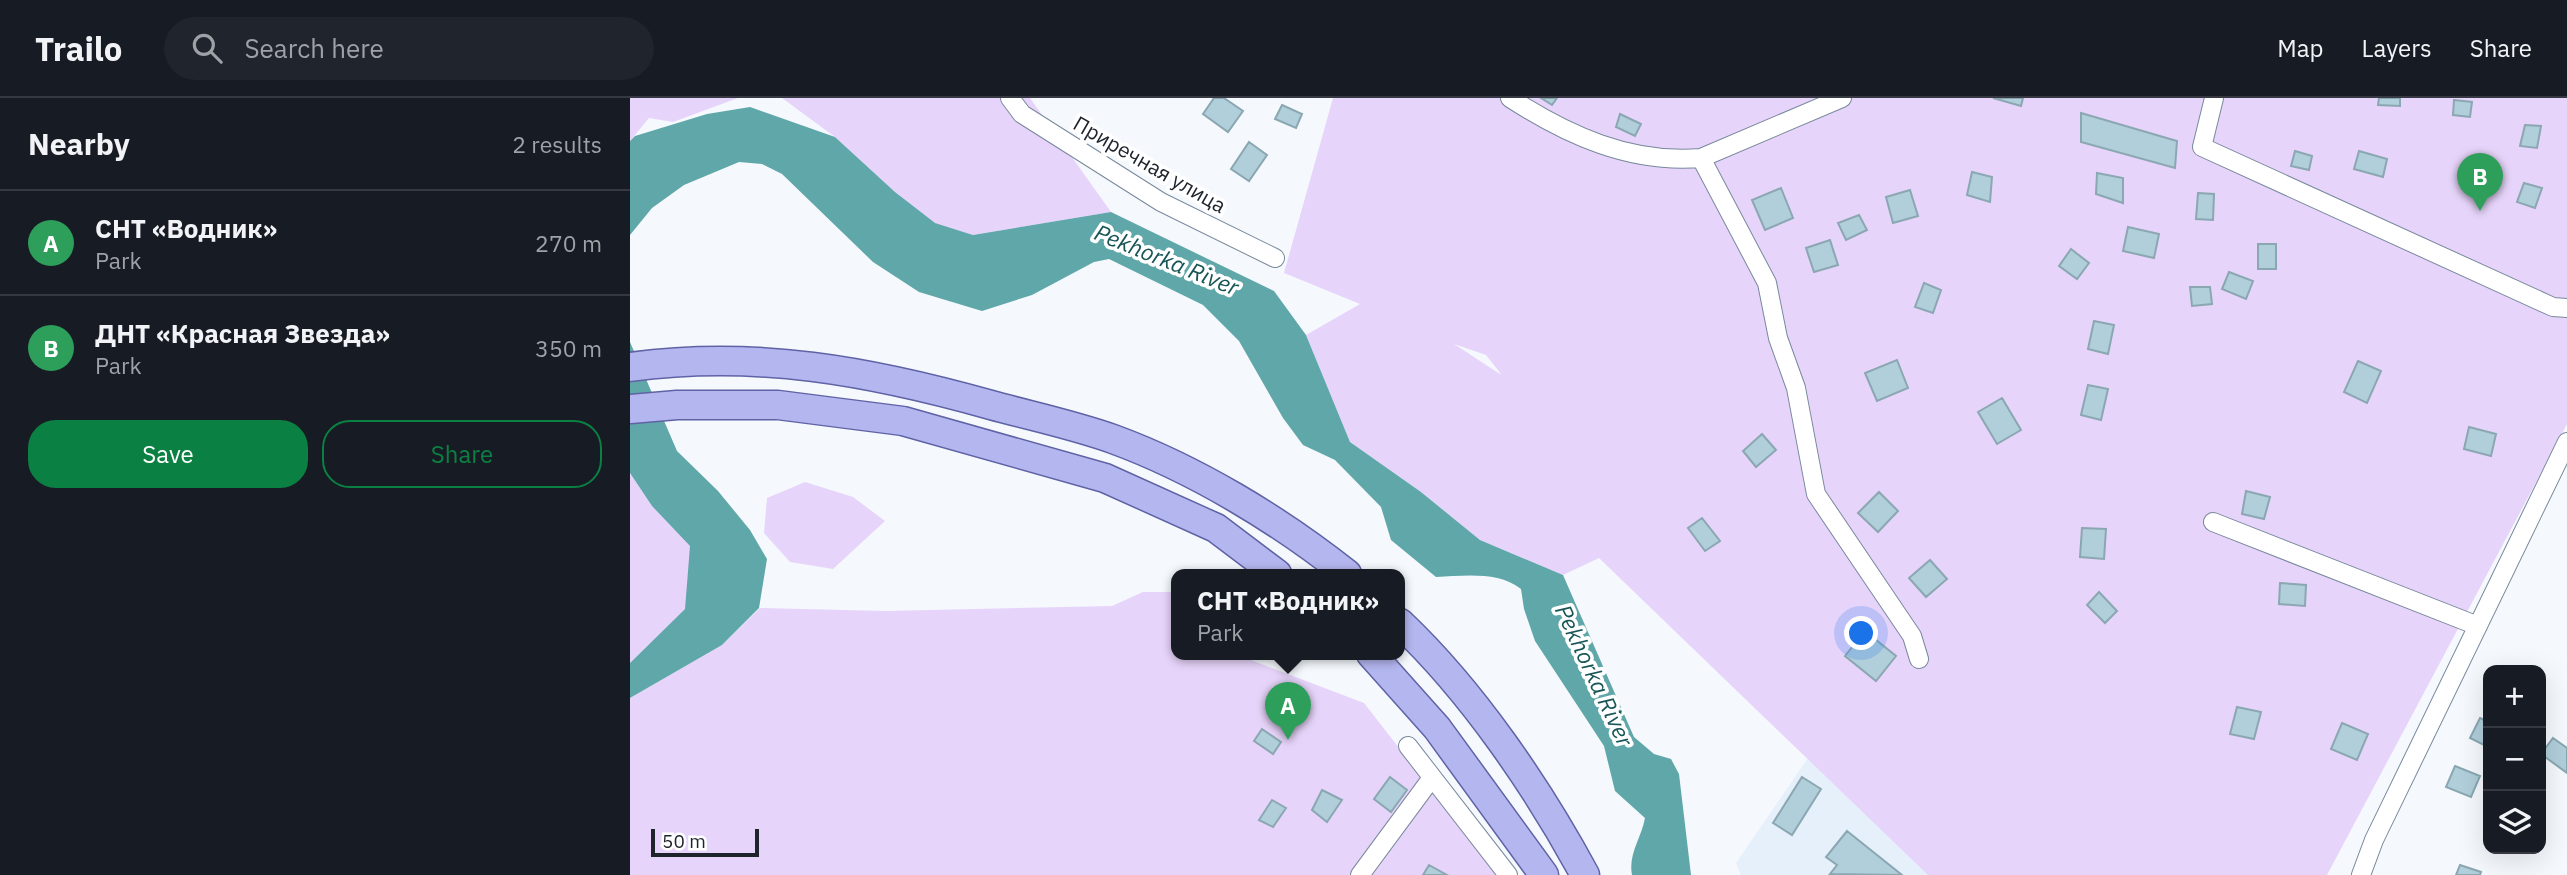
<!DOCTYPE html>
<html lang="en">
<head>
<meta charset="utf-8">
<style>
  body { margin:0; font-family:"IBM Plex Sans",sans-serif; background:#20242c; color:#f1f3f6 }
  .controls { position:absolute; right:21px; bottom:21px; display:grid; overflow:hidden; border-radius:14px; box-shadow:0 7px 28px #0002 }
  .controls button { width:63px; height:63px; display:grid; place-items:center; padding:0; border:0; border-bottom:2px solid #363941; background:#171b24; color:#f1f3f6; font:35px sans-serif }
  .scale { position:absolute; left:21px; bottom:18px; width:108px; box-sizing:border-box; padding-left:7px; border:4px solid #1d242c; border-top:0; font-size:19px; line-height:24px; white-space:nowrap; color:#1d242c; -webkit-text-stroke:5px #fff; paint-order:stroke }
  .you { position:absolute; left:1232px; top:536px; width:24px; height:24px; margin:-18px; border:5px solid #fff; border-radius:50%; background:#1a73e8; box-shadow:0 0 0 10px #1a73e833 }
  .badge { display:grid; place-items:center; width:46px; height:46px; border-radius:50%; background:#0b8043; color:#fff; font-size:23px; font-weight:700 }
  .pin { position:absolute; translate:-50% -58px; filter:drop-shadow(0 2px 4px #0008) }
  .pin::after { content:''; position:absolute; top:37px; width:24px; height:21px; background:inherit; clip-path:polygon(0 0,100% 0,50% 100%) }
  .popup { position:absolute; left:541px; top:471px; width:234px; height:91px; box-sizing:border-box; display:grid; place-content:center; border-radius:14px; background:#171b24; filter:drop-shadow(0 2px 5px #0005); font-size:23px; white-space:nowrap; color:#9ea1a6 }
  .popup b { font-size:26px; color:#f1f3f6 }
  .popup::after { content:''; position:absolute; left:50%; top:100%; margin-left:-14px; border:14px solid transparent; border-top-color:#171b24 }
  .list { margin:0; padding:0; list-style:none }
  h2 { display:flex; justify-content:space-between; align-items:center; height:91px; margin:0; padding:0 28px; font-size:30px }
  h2 small { font-size:23px; font-weight:400; color:#9ea1a6 }
  .list li { display:grid; grid-template-columns:46px 1fr auto; gap:21px; align-items:center; box-sizing:border-box; height:105px; padding:0 28px; border-top:2px solid #363941 }
  .list b { display:block; font-size:26px; white-space:nowrap }
  .list p { margin:0; font-size:23px; white-space:nowrap; color:#9ea1a6 }
  .list em { font-size:23px; font-style:normal; color:#9ea1a6 }
  .actions { display:flex; gap:14px; padding:21px 28px }
  .actions a { flex:1; padding:16px 0; border:2px solid #0b8043; border-radius:28px; text-align:center; font-size:24px; color:#0b8043 }
  .actions .main { background:#0b8043; color:#fff }
  .icon { flex:none; width:38px; height:38px; fill:none; stroke:currentColor; stroke-width:2; stroke-linecap:round; stroke-linejoin:round }
  .map { position:relative; flex:none; width:1937px; height:777px; overflow:hidden }
  header { display:flex; align-items:center; gap:42px; box-sizing:border-box; height:98px; padding:0 35px; background:#171b24; border-bottom:2px solid #363941 }
  header strong { font-size:33px }
  nav { display:flex; gap:38px; margin-inline-start:auto; font-size:24px }
  .search { width:490px; height:63px; background:#20242c; display:flex; align-items:center; gap:18px; box-sizing:border-box; padding:0 24px; border-radius:38px; color:#9ea1a6; font-size:26px }
  main { display:flex }
  aside { flex:1; background:#171b24 }
  .map>svg:first-child { display:block }
</style>
</head>
<body>
<header>
<strong>Trailo</strong>
<div class="search"><svg class="icon" aria-label="search" viewBox="0 0 24 24"><circle cx="10" cy="10" r="6"/><path d="M15 15l6 6"/></svg>Search here</div>
<nav><a>Map</a><a>Layers</a><a>Share</a></nav>
</header>
<main>
<aside>
<h2>Nearby<small>2 results</small></h2>
<ul class="list">
<li><span class="badge" style="background:#2e9e5b">A</span><div><b>СНТ «Водник»</b><p>Park</p></div><em>270 m</em></li>
<li><span class="badge" style="background:#2e9e5b">B</span><div><b>ДНТ «Красная Звезда»</b><p>Park</p></div><em>350 m</em></li>
</ul>
<div class="actions"><a class="main">Save</a><a>Share</a></div>
</aside>
<div class="map">
<svg width="1937" height="777" viewBox="0 0 1937 777">
  <rect width="100%" height="100%" fill="#f5f9fd"/>
  <path fill="#e6f0fb" d="M1180 657 1302 777H1111L1106 765Z"/>
  <path fill="#e7d4fa" fill-rule="evenodd" d="M0 0H108L43 24 19 20 0 43Z
    M152 0H400L481 114 343 137 304 125 265 94 205 39Z
    M703 0H1937V326L1697 777H1298L969 460 933 477 850 442 791 394 720 344 676 237 730 206 654 175ZM824 246 856 257 871 276H870Z
    M0 375 22 408 68 456 55 511 0 565Z
    M175 384 223 399 255 423 203 471 160 464 134 435 137 400Z
    M513 494H546V556H605L734 605 868 777H0V600L92 547 130 510 256 513 482 508Z"/>
  <path fill="#60a7a9" d="M120 9 205 39 265 94 305 125 343 137 481 114 644 193 676 237 720 344 791 394 850 442 933 477 1004 639 1024 656 1041 661 1049 676 1061 777H1002C998 756 1011 741 1015 720L985 693 974 648 905 543 894 511 891 491C868 473 834 478 806 479L761 442 751 409 705 362 673 347 653 320 609 243 573 207 479 161 464 164 402 197 352 213 289 194 243 164 152 76 132 66 109 64 54 87 22 110 0 137V43L5 38 77 16Z
    M0 244 47 353 88 393 120 432 137 461 129 510 92 547 0 600V565L55 511 60 448 22 408 0 375Z"/>
  <path fill="#b1cedb" stroke="#8aa7b2" stroke-width="2" d="M584 0H594L613 13 598 34 573 16Z
    M911 0H927L922 7Z
    M1363 0H1393L1391 8Z
    M1749 0H1770V8L1748 7Z
    M1824 2 1842 4 1840 19 1823 17Z
    M652 7 672 16 666 30 645 21Z
    M1451 15 1547 43 1545 70 1451 44Z
    M990 16 1011 26 1005 38 986 29Z
    M1895 27 1911 28 1907 50 1890 48Z
    M619 44 637 57 619 83 601 71Z
    M1665 53 1682 58 1679 72 1661 68Z
    M1729 53 1757 61 1753 79 1724 71Z
    M1342 74 1362 79 1360 104 1337 97Z
    M1467 75 1493 80V105L1466 96Z
    M1894 85 1912 90 1905 110 1887 104Z
    M1151 90 1163 120 1135 132 1122 102Z
    M1280 92 1288 118 1263 125 1256 99Z
    M1568 95 1584 96 1583 122 1566 121Z
    M1229 117 1237 132 1216 142 1208 125Z
    M1498 129 1529 136 1524 160 1493 153Z
    M1200 142 1208 167 1184 174 1176 150Z
    M1628 146H1646V171H1628Z
    M1441 151 1459 165 1447 181 1429 168Z
    M1599 174 1623 183 1616 201 1592 191Z
    M1294 185 1311 192 1303 215 1285 209Z
    M1560 189H1580L1582 206 1562 208Z
    M1464 223 1484 227 1478 256 1458 251Z
    M1267 262 1278 290 1247 303 1235 275Z
    M1728 263 1751 273 1737 305 1714 294Z
    M1458 287 1478 291 1471 322 1451 317Z
    M1372 300 1391 332 1367 346 1348 314Z
    M1839 329 1866 336 1861 358 1834 351Z
    M1132 336 1146 352 1126 369 1113 353Z
    M1616 393 1640 399 1634 421 1612 416Z
    M1249 394 1268 413 1248 434 1228 415Z
    M1072 420 1090 443 1075 453 1058 430Z
    M1452 430 1476 431 1474 461 1450 459Z
    M1300 462 1317 481 1296 499 1279 480Z
    M1650 485 1676 487 1675 508 1649 506Z
    M1469 494 1487 513 1475 525 1457 507Z
    M1235 533 1266 558 1246 583 1215 558Z
    M1607 609 1631 614 1624 641 1600 636Z
    M1850 620 1858 624V649L1840 640Z
    M1712 625 1738 636 1727 662 1701 651Z
    M632 631 651 644 643 656 624 643Z
    M1923 640 1937 650V675L1911 656Z
    M1825 668 1850 678 1841 699 1816 689Z
    M760 679 777 692 761 714 744 701Z
    M1172 679 1191 691 1162 737 1143 725Z
    M692 692 712 702 697 724 682 712Z
    M642 702 656 710 643 729 629 722Z
    M1217 733 1272 777 1200 776 1207 767 1196 759Z
    M799 767 817 777H793Z
    M1830 767 1851 774 1850 777H1826Z"/>
  <g fill="none" stroke-linecap="round" stroke-linejoin="round">
    <g stroke="#78899c" stroke-width="20">
      <path id="street" d="M380 0 392 16 531 104 645 160
        M880 0C937 37 1000 66 1071 60L1212 0
        M1584 0 1572 49 1923 209 1937 210
        M1071 60 1137 185 1148 240 1166 290 1186 396 1282 538 1289 561
        M1583 424 1848 528
        M778 648 878 777
        M730 777 801 681
        M1731 777 1744 742 1937 344"/>
    </g>
    <g stroke="#5f63a5" stroke-width="31">
      <path id="primary" d="M0 269C126 252 240 273 361 307 401 318 444 327 483 341 565 371 649 422 717 476
        M0 311 47 307H148L273 323 475 380 586 430 647 476
        M770 525C842 593 908 690 955 777
        M741 556 807 630 914 777"/>
    </g>
    <use href="#street" stroke="#fff" stroke-width="18"/>
    <use href="#primary" stroke="#b4b6f0" stroke-width="28"/>
  </g>
  <g text-anchor="middle" dominant-baseline="central" stroke-width="7" stroke-linejoin="round" paint-order="stroke">
    <g font-size="21" fill="#1d242c" stroke="#fff">
      <text transform="translate(520 66) rotate(30)">Приречная улица</text>
    </g>
    <g font-size="23" font-style="italic" fill="#175556" stroke="#fff">
      <text transform="translate(537 161) rotate(22)">Pekhorka River</text>
      <text transform="translate(965 577) rotate(65)">Pekhorka River</text>
    </g>
  </g>
</svg>
<div class="controls">
<button>+</button>
<button>−</button>
<button><svg class="icon" aria-label="layers" viewBox="0 0 24 24"><path d="M12 4l9 5-9 5-9-5zM3 14l9 5 9-5"/></svg></button>
</div>
<div class="scale">50 m</div>
<div class="you"></div>
<div class="pin badge" style="left:658px;top:642px;background:#2e9e5b">A</div>
<div class="popup"><b>СНТ «Водник»</b>Park</div>
<div class="pin badge" style="left:1850px;top:113px;background:#2e9e5b">B</div>
</div>
</main>
</body>
</html>
